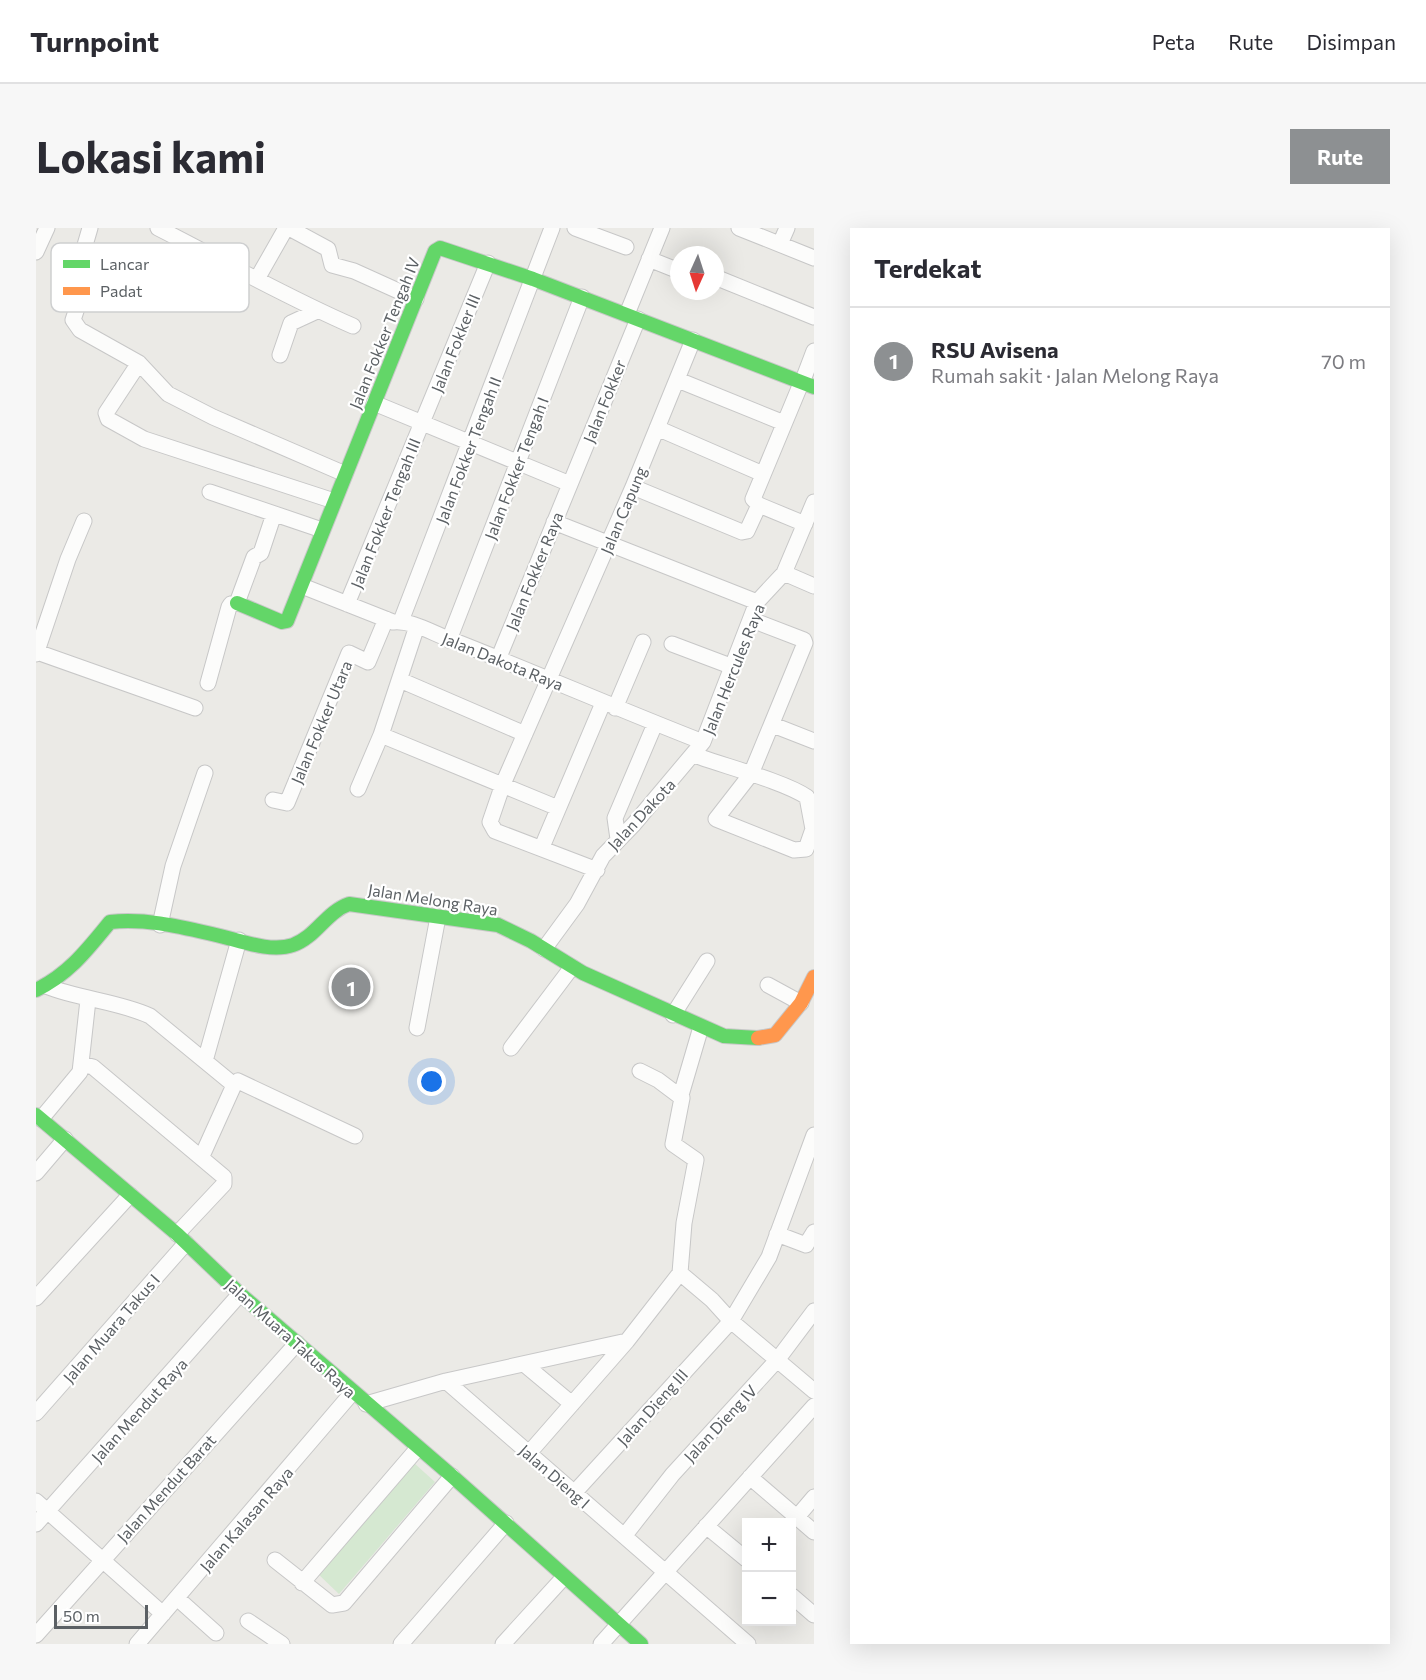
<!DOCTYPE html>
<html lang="id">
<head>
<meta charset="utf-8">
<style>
  body { margin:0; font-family:Commissioner,sans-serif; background:#f7f7f7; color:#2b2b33 }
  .controls { position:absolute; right:18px; bottom:18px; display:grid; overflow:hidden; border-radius:0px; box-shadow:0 6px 24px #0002 }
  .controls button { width:54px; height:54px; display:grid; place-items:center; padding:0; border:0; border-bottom:2px solid #e1e1e2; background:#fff; color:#2b2b33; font:30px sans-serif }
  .compass { position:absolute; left:634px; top:18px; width:54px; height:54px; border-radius:50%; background:#fff; box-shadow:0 6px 24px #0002; rotate:183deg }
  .scale { position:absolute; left:18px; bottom:15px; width:94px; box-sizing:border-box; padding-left:6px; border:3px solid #5b6064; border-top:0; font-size:16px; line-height:21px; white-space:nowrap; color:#5b6064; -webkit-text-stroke:4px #fff; paint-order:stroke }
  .you { position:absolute; left:396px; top:854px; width:21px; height:21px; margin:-15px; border:4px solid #fff; border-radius:50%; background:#1a73e8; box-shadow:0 0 0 9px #1a73e833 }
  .badge { display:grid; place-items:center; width:39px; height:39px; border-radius:50%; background:#8d9092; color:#fff; font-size:20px; font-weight:700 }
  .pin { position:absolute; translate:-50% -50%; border:3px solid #fff; box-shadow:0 2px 6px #0006 }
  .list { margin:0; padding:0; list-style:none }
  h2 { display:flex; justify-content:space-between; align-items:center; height:78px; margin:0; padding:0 24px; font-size:26px }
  h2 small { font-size:20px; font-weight:400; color:#7c7c81 }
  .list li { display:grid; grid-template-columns:39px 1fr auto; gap:18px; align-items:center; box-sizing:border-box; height:108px; padding:0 24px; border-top:2px solid #e1e1e2 }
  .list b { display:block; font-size:22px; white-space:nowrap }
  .list p { margin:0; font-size:20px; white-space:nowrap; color:#7c7c81 }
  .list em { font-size:20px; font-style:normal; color:#7c7c81 }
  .map { position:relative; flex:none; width:778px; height:1416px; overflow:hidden; border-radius:0px }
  header { display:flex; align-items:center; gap:36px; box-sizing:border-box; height:84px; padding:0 30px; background:#fff; border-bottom:2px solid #e1e1e2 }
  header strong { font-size:28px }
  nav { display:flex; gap:33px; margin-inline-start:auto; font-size:21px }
  .intro { display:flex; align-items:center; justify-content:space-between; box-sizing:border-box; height:144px; padding:0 36px }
  h1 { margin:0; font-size:42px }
  .button { padding:15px 27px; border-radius:0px; background:#8d9092; color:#fff; font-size:21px; font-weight:700 }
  main { display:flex; gap:36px; padding:0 36px }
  aside { flex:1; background:#fff; border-radius:0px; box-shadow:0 6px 24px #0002 }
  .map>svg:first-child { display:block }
</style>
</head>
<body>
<header>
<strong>Turnpoint</strong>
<nav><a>Peta</a><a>Rute</a><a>Disimpan</a></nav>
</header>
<div class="intro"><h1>Lokasi kami</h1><a class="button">Rute</a></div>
<main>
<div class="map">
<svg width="778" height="1416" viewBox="0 0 778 1416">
  <rect width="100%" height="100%" fill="#ebeae6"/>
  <path fill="#d5e8d1" d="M378 1235 399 1254 303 1366 280 1344Z"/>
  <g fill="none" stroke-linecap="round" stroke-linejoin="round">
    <g stroke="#c7c7c7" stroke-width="17">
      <path id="street" d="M54 0 47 24 55 38 37 92 44 102 103 135
        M122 0C187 33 250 69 317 98
        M253 0 292 21 296 37 318 43 380 71
        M539 0 590 19
        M703 0 778 30
        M744 16 751 0
        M0 24 11 0
        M613 31 643 43
        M679 49 778 89
        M221 51 250 0
        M591 86 626 0
        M244 127 255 95 281 83
        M642 152 748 195
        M767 152 778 123
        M338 175 534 256
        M621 200 727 246
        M597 259 706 304 711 303 723 277 717 271 766 153
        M174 264 286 302
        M298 273 108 211 72 191 70 185 103 135 132 166 177 189 309 246
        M723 277 769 296
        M518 294 721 374
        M748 345 778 358
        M266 358 357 394C376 392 396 405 413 411 498 444 582 481 667 514
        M311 376 452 35
        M365 393 516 0
        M381 398 345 507 522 580
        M413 412 546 69
        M636 416 697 439
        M1 424 159 480
        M0 426 32 331 48 293
        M463 429 602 91
        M364 452 489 506
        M172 455 193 379 195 376 201 375 218 329 225 325 238 286
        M579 480 607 414
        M737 497 778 513
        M659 527 664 529C692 539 749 554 771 569L777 601 770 621 758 622 680 591 715 546 769 415 768 412 716 392
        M322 561 345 507
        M237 572 251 575 313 425 332 434 350 391
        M582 611 579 590 619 496
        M506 619 567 475
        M561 642 459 603 454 594 467 556 597 259 657 112
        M124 697 137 638 169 545
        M508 721 541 676 567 628 598 596 667 514 721 374 748 345 778 274
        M732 757 765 775
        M10 758C43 771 84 774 114 788L198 857 166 928
        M637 787 671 733
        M381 800 402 689
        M475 820 536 739
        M169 833 203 712
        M45 836 57 839 188 949V956L141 1006
        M604 843 622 852 646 870 637 916 660 932 648 995 644 1045 676 1072 695 1093 778 1163
        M198 857 202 853 319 908
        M645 867 665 799
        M5 891 44 844 52 772
        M0 945 29 911
        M741 1006 770 1017 778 1004
        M0 1070 94 967
        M488 1136 536 1176
        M410 1153 712 1416
        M330 1176 410 1153 591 1113
        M0 1185 150 1015
        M493 1225 591 1113 644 1045
        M714 1249 778 1304
        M538 1265 695 1093 733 1029 778 907
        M0 1273 127 1386
        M761 1289 778 1269
        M0 1296 204 1066
        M670 1298 710 1331
        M589 1307 636 1247 742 1131 778 1083
        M239 1332 296 1377 308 1375 416 1248
        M266 1355 382 1220
        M756 1368 778 1387
        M141 1370 180 1405
        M212 1393 246 1416
        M0 1407 261 1115
        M101 1416 316 1165
        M365 1416 470 1295
        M467 1416 528 1349
        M565 1416 778 1178"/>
    </g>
    <g stroke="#c8c8c8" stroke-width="16">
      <path id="fast" d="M201 375 246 394 251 393 399 23 404 20 497 51 778 159
        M0 762C33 746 51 722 74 694 110 690 145 699 180 707 203 712 234 725 257 717 280 709 290 684 313 676L462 697 495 713 547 745 688 808 722 810
        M0 887 141 1006 204 1066 416 1248 605 1416"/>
    </g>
    <g stroke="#c8c8c8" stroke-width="16">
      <path id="slow" d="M722 810 739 807 765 775 778 749"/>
    </g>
    <use href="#street" stroke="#fcfcfb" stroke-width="15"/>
    <use href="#fast" stroke="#63d668" stroke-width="14"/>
    <use href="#slow" stroke="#ff974d" stroke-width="14"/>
  </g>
  <g text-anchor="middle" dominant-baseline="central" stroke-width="4.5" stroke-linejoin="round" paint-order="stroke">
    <g font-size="16" fill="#5b6064" stroke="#fff">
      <text transform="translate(348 105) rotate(-68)">Jalan Fokker Tengah IV</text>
      <text transform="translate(419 115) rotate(-68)">Jalan Fokker III</text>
      <text transform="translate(568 173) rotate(-68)">Jalan Fokker</text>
      <text transform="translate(432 222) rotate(-69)">Jalan Fokker Tengah II</text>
      <text transform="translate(480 240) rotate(-69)">Jalan Fokker Tengah I</text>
      <text transform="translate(587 282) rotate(-67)">Jalan Capung</text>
      <text transform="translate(349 285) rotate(-68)">Jalan Fokker Tengah III</text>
      <text transform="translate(498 343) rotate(-68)">Jalan Fokker Raya</text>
      <text transform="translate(467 433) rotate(22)">Jalan Dakota Raya</text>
      <text transform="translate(697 441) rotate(-68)">Jalan Hercules Raya</text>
      <text transform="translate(285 494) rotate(-67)">Jalan Fokker Utara</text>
      <text transform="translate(605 586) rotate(-47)">Jalan Dakota</text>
      <text transform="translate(397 671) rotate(9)">Jalan Melong Raya</text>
      <text transform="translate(75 1100) rotate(-49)">Jalan Muara Takus I</text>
      <text transform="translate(255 1110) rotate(42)">Jalan Muara Takus Raya</text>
      <text transform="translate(616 1179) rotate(-48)">Jalan Dieng III</text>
      <text transform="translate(103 1182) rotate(-48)">Jalan Mendut Raya</text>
      <text transform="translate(684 1195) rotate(-47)">Jalan Dieng IV</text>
      <text transform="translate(519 1248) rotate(41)">Jalan Dieng I</text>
      <text transform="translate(130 1260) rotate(-48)">Jalan Mendut Barat</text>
      <text transform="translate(210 1291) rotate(-49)">Jalan Kalasan Raya</text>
    </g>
  </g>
  <rect x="15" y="15" width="198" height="69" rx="9" fill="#fff" stroke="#cecfd0" stroke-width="1.5"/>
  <rect x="27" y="32" width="27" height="8" fill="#63d668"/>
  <rect x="27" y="59" width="27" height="8" fill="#ff974d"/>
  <g font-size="16" fill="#5b6064">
    <text x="64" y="42">Lancar</text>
    <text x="64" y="69">Padat</text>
  </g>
</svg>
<div class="controls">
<button>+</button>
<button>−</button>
</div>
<svg class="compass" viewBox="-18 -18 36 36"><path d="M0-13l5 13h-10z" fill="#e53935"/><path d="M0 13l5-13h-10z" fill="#7c7c81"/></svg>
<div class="scale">50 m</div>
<div class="you"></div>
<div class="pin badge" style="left:315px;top:759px">1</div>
</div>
<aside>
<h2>Terdekat<small></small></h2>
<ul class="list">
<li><span class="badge">1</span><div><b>RSU Avisena</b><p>Rumah sakit · Jalan Melong Raya</p></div><em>70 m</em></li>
</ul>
</aside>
</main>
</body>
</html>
